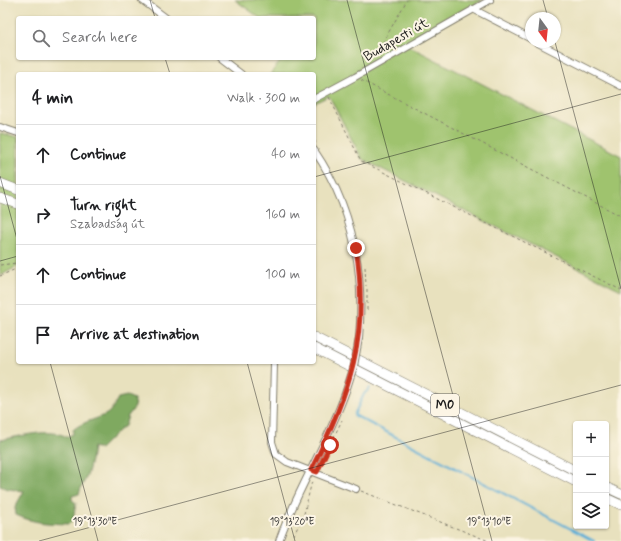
<!DOCTYPE html>
<html lang="en">
<head>
<meta charset="utf-8">
<style>
  body { margin:0; font-family:Mynerve,sans-serif; background:#f2f2f2; color:#202124 }
  .controls { position:absolute; right:12px; bottom:12px; display:grid; overflow:hidden; border-radius:4px; box-shadow:0 1px 3px #0004 }
  .controls button { width:36px; height:36px; display:grid; place-items:center; padding:0; border:0; border-bottom:1px solid #e0e0e0; background:#fff; color:#202124; font:20px sans-serif }
  .compass { position:absolute; left:525px; top:12px; width:36px; height:36px; border-radius:50%; background:#fff; box-shadow:0 1px 3px #0004; rotate:165deg }
  .stop { position:absolute; width:12px; height:12px; margin:-9px; border:3px solid #c8321e; border-radius:50%; background:#fff }
  .stop.end { background:#c8321e; border-color:#fff; box-shadow:0 1px 4px #0008 }
  .list { margin:0; padding:0; list-style:none }
  h2 { display:flex; justify-content:space-between; align-items:center; height:52px; margin:0; padding:0 16px; font-size:17px }
  h2 small { font-size:13px; font-weight:400; color:#757577 }
  .list li { display:grid; grid-template-columns:26px 1fr auto; gap:12px; align-items:center; box-sizing:border-box; height:60px; padding:0 16px; border-top:1px solid #e0e0e0 }
  .list b { display:block; font-size:15px; white-space:nowrap }
  .list p { margin:0; font-size:13px; white-space:nowrap; color:#757577 }
  .list em { font-size:13px; font-style:normal; color:#757577 }
  .icon { flex:none; width:22px; height:22px; fill:none; stroke:currentColor; stroke-width:2; stroke-linecap:round; stroke-linejoin:round }
  .map { position:relative; flex:none; width:621px; height:541px; overflow:hidden }
  .search { position:absolute; background:#fff; box-shadow:0 1px 3px #0004; left:16px; top:16px; width:300px; height:44px; display:flex; align-items:center; gap:10px; box-sizing:border-box; padding:0 14px; border-radius:4px; color:#757577; font-size:15px }
  .panel { position:absolute; background:#fff; box-shadow:0 1px 3px #0004; left:16px; top:72px; width:300px; height:292px; border-radius:4px }
  .map>svg:first-child { display:block }
</style>
</head>
<body>
<div class="map">
<svg width="621" height="541" viewBox="0 0 621 541">
  <rect width="100%" height="100%" fill="#fcf5e5"/>
  <filter id="ink" filterUnits="userSpaceOnUse"><feTurbulence type="fractalNoise" baseFrequency=".025" numOctaves="2"/><feDisplacementMap in="SourceGraphic" scale="8" xChannelSelector="R" yChannelSelector="G"/><feConvolveMatrix kernelMatrix="1 2 1 2 8 2 1 2 1" color-interpolation-filters="sRGB"/></filter>
  <filter id="wash" filterUnits="userSpaceOnUse"><feTurbulence type="fractalNoise" baseFrequency=".012" numOctaves="4" result="noise"/><feDisplacementMap in="SourceGraphic" scale="16" xChannelSelector="R" yChannelSelector="G"/><feGaussianBlur stdDeviation="0.9" result="paint"/><feColorMatrix in="noise" values="0 0 0 0 0 0 0 0 0 0 0 0 0 0 0 0 0 1.4 0 .05"/><feComposite in="paint" operator="in"/></filter>
  <g filter="url(#wash)">
    <rect width="100%" height="100%" fill="#e8e1be"/>
    <path fill="#9fc36e" stroke="#5e7045" d="M235 0H483L407 45 621 156V290L362 159 329 96 314 103V74H270L283 58H314V18H260Z
      M0 133 18 137V266L0 276Z"/>
    <path fill="#7fa961" stroke="#4e623e" d="M127 396 134 399 135 407 128 416 125 426 119 430 100 449 93 447C92 456 90 466 87 476 84 482 81 487 79 494L72 496V500L76 503 73 520 69 524C47 523 37 524 16 515L15 507 24 491 8 489 0 486V440C19 437 49 427 67 437L73 434V430C82 422 94 420 105 415 111 412 115 404 118 398Z"/>
    <g fill="none" stroke-linecap="round" stroke-linejoin="round">
      <path stroke="#5cafd7" stroke-width="2" d="M370 388 364 394 354 415 594 541"/>
    </g>
  </g>
  <g filter="url(#ink)">
    <g fill="none" stroke-linecap="round" stroke-linejoin="round">
      <g stroke="#827e6d" stroke-width="8">
        <path id="minor" d="M142 0 166 18
          M473 9 531 39
          M536 42 621 86
          M220 58 241 74
          M314 99 355 77 490 0
          M0 127 18 133
          M314 150C353 207 365 270 359 338
          M274 364 272 442 276 454 287 462 356 489
          M279 541C297 489 328 443 346 391"/>
      </g>
      <g stroke="#827e6d" stroke-width="10">
        <path id="highway" d="M0 183 18 190
          M0 198 18 204
          M314 337 576 471
          M314 348 576 482
          M606 487 621 494
          M606 498 621 505"/>
      </g>
      <path stroke="#827e6d" stroke-width="1" stroke-dasharray="3 3" stroke-linecap="butt" d="M374 58 407 0
        M361 80 621 216
        M329 97 361 161 621 290
        M314 140 317 144
        M0 265 17 263 18 265
        M365 267 366 286
        M0 276 18 268
        M367 289V312
        M331 443 342 420
        M361 491 489 541
        M291 541 304 514 312 481"/>
      <use href="#minor" stroke="#fff" stroke-width="6"/>
      <use href="#highway" stroke="#fff" stroke-width="9"/>
      <g stroke="#827e6d" stroke-width="8" stroke-linecap="butt">
        <path id="minor-bridge" d="M346 391 354 366 359 338"/>
      </g>
      <use href="#minor-bridge" stroke="#fff" stroke-width="6"/>
    </g>
  </g>
  <g fill="none" stroke-linecap="round" stroke-linejoin="round" filter="url(#ink)">
    <path stroke="#c8321e" stroke-width="5" d="M330 445 317 472 311 470C350 393 370 335 356 248"/>
  </g>
  <path fill="none" stroke="#1c1c1c" stroke-width="1" stroke-opacity="0.45" d="M150 0 155 18M347 0 492 541M543 0 548 18M555 42 621 289M165 58 170 74M0 176 18 243M314 177 621 94M0 261 18 256M50 362 98 541M247 362 295 541M39 541 621 385"/>
  <g text-anchor="middle" dominant-baseline="central" stroke-width="4" stroke-linejoin="round" paint-order="stroke">
    <rect fill="#fcf5e5" stroke="#5f5d58" stroke-width="1" x="431" y="394" width="28" height="22" rx="3"/>
    <g font-size="13" font-weight="bold" fill="#1c1c1c">
      <text x="445" y="405">M0</text>
    </g>
    <g font-size="14" fill="#1c1c1c" stroke="#fcf5e5">
      <text transform="translate(396 40) rotate(-30)">Budapesti út</text>
    </g>
  </g>
  <g font-size="10" text-anchor="middle" fill="#1c1c1c" stroke="#fcf5e5" stroke-width="4" stroke-linejoin="round" paint-order="stroke">
    <text x="95" y="525">19°13'30"E</text>
    <text x="292" y="525">19°13'20"E</text>
    <text x="489" y="525">19°13'10"E</text>
  </g>
</svg>
<div class="controls">
<button>+</button>
<button>−</button>
<button><svg class="icon" aria-label="layers" viewBox="0 0 24 24"><path d="M12 4l9 5-9 5-9-5zM3 14l9 5 9-5"/></svg></button>
</div>
<svg class="compass" viewBox="-18 -18 36 36"><path d="M0-13l5 13h-10z" fill="#e53935"/><path d="M0 13l5-13h-10z" fill="#757577"/></svg>
<div class="stop" style="left:330px;top:445px"></div>
<div class="stop end" style="left:356px;top:248px"></div>
<div class="search"><svg class="icon" aria-label="search" viewBox="0 0 24 24"><circle cx="10" cy="10" r="6"/><path d="M15 15l6 6"/></svg>Search here</div>
<section class="panel">
<h2>4 min<small>Walk · 300 m</small></h2>
<ul class="list">
<li><svg class="icon" aria-label="ahead" viewBox="0 0 24 24"><path d="M12 20V5M6 11l6-6 6 6"/></svg><div><b>Continue</b></div><em>40 m</em></li>
<li><svg class="icon" aria-label="right" viewBox="0 0 24 24"><path d="M7 20v-9h11M14 6l5 5-5 5"/></svg><div><b>Turn right</b><p>Szabadság út</p></div><em>160 m</em></li>
<li><svg class="icon" aria-label="ahead" viewBox="0 0 24 24"><path d="M12 20V5M6 11l6-6 6 6"/></svg><div><b>Continue</b></div><em>100 m</em></li>
<li><svg class="icon" aria-label="arrive" viewBox="0 0 24 24"><path d="M6 21V4h12l-3 4 3 4H6"/></svg><div><b>Arrive at destination</b></div></li>
</ul>
</section>
</div>
</body>
</html>
